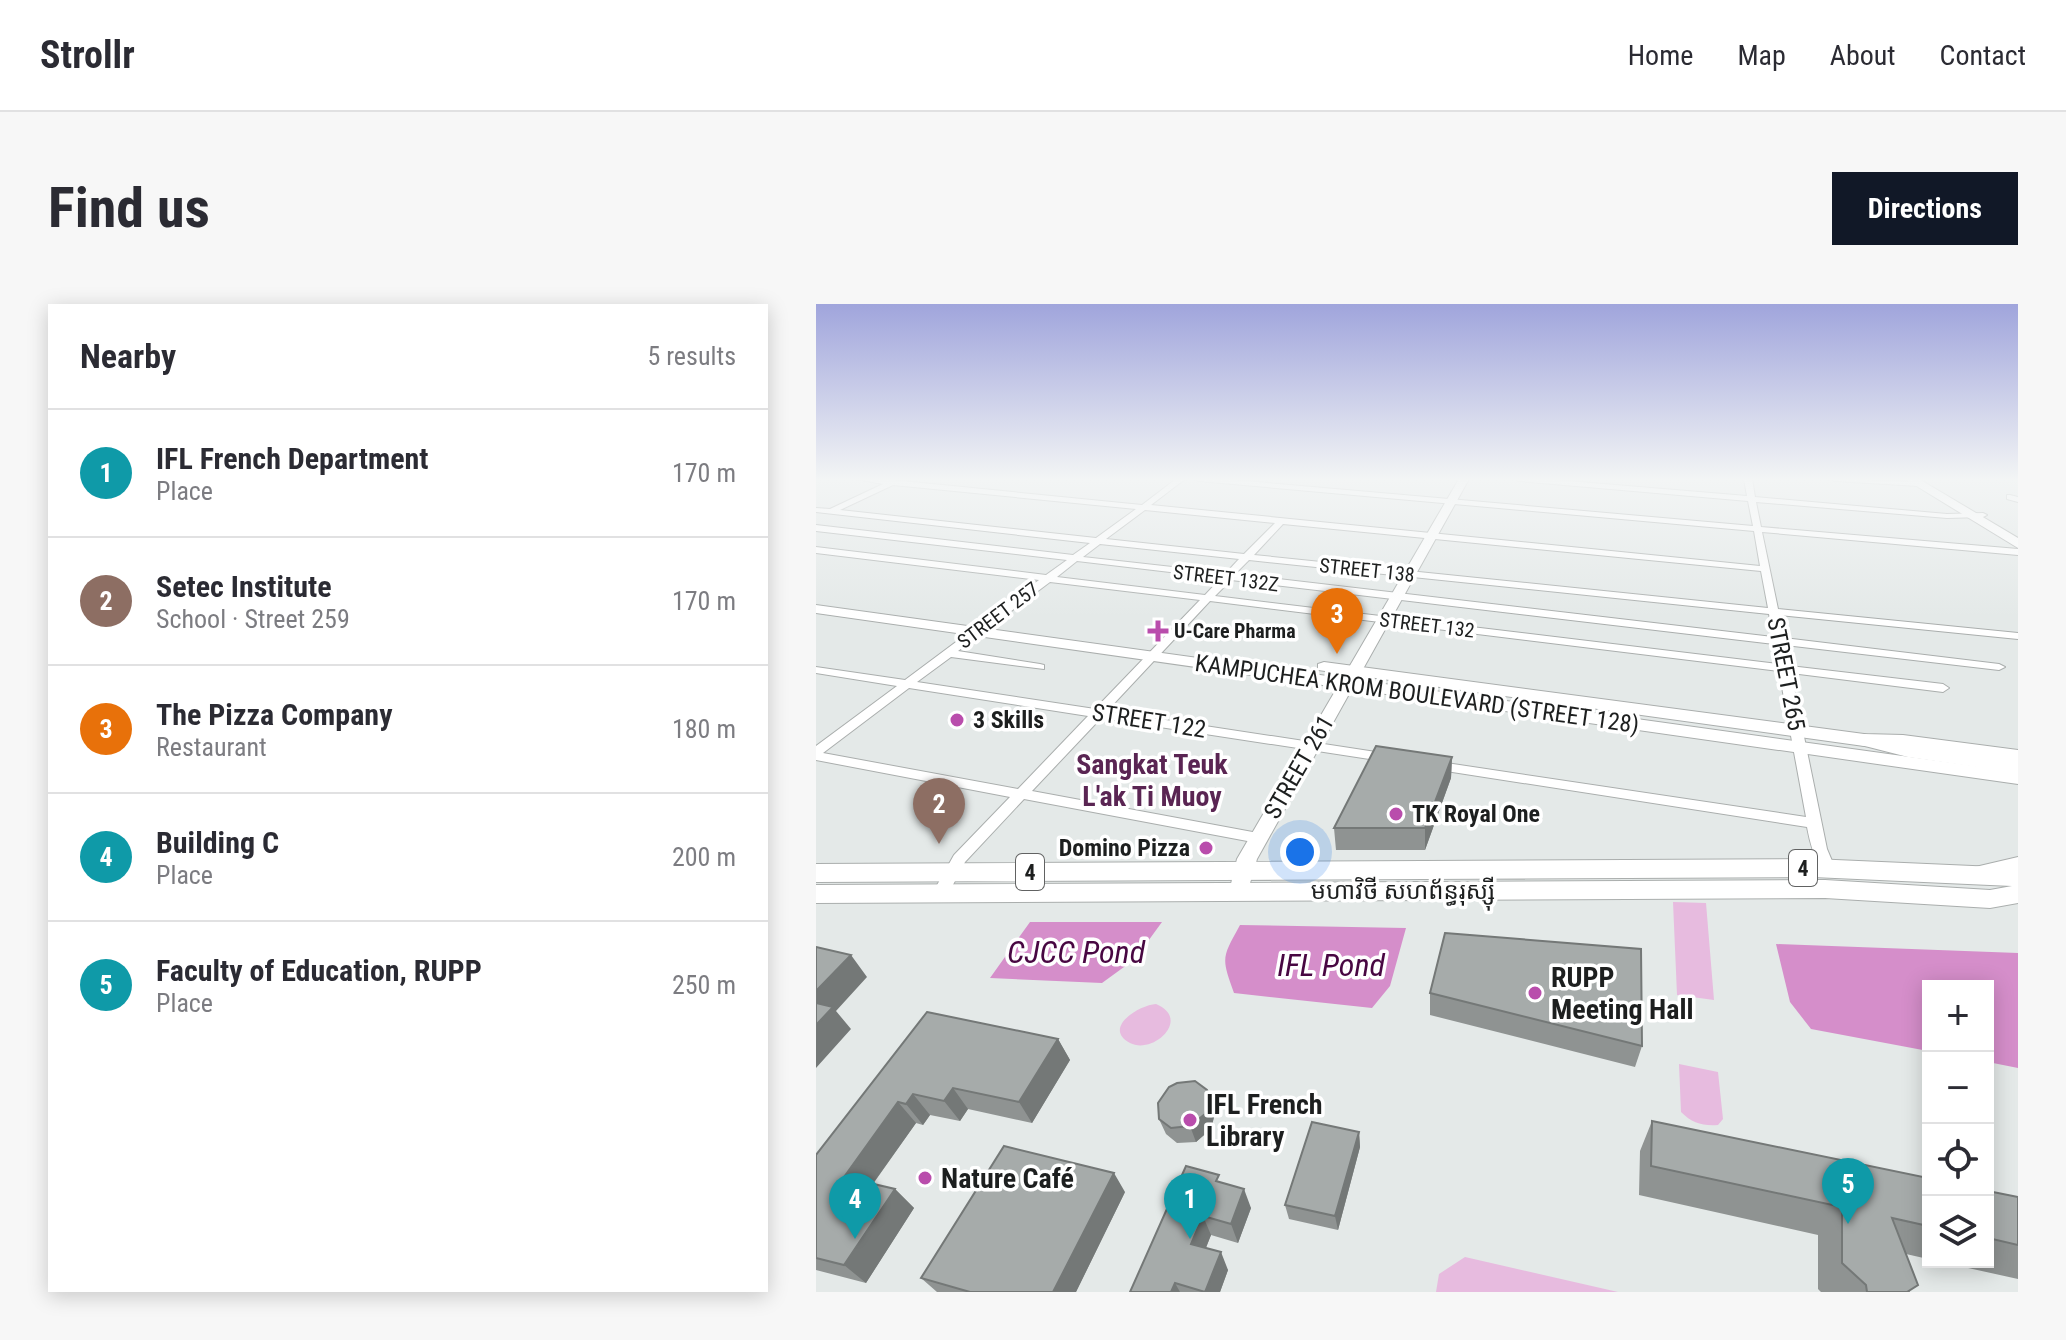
<!DOCTYPE html>
<html lang="en">
<head>
<meta charset="utf-8">
<style>
  body { margin:0; font-family:"Roboto Condensed","Noto Sans Khmer",sans-serif; background:#f7f7f7; color:#2b2b33 }
  .controls { position:absolute; right:24px; bottom:24px; display:grid; overflow:hidden; border-radius:0px; box-shadow:0 4px 20px #0003 }
  .controls button { width:72px; height:72px; display:grid; place-items:center; padding:0; border:0; border-bottom:2px solid #e1e1e2; background:#fff; color:#2b2b33; font:40px sans-serif }
  .you { position:absolute; left:484px; top:548px; width:28px; height:28px; margin:-20px; border:6px solid #fff; border-radius:50%; background:#1a73e8; box-shadow:0 0 0 12px #1a73e833 }
  .badge { display:grid; place-items:center; width:52px; height:52px; border-radius:50%; background:#111827; color:#fff; font-size:26px; font-weight:700 }
  .pin { position:absolute; translate:-50% -66px; filter:drop-shadow(0 2px 4px #0008) }
  .pin::after { content:''; position:absolute; top:42px; width:28px; height:24px; background:inherit; clip-path:polygon(0 0,100% 0,50% 100%) }
  .list { margin:0; padding:0; list-style:none }
  h2 { display:flex; justify-content:space-between; align-items:center; height:104px; margin:0; padding:0 32px; font-size:34px }
  h2 small { font-size:26px; font-weight:400; color:#7c7c81 }
  .list li { display:grid; grid-template-columns:52px 1fr auto; gap:24px; align-items:center; box-sizing:border-box; height:128px; padding:0 32px; border-top:2px solid #e1e1e2 }
  .list b { display:block; font-size:30px; white-space:nowrap }
  .list p { margin:0; font-size:26px; white-space:nowrap; color:#7c7c81 }
  .list em { font-size:26px; font-style:normal; color:#7c7c81 }
  .icon { flex:none; width:44px; height:44px; fill:none; stroke:currentColor; stroke-width:2; stroke-linecap:round; stroke-linejoin:round }
  .map { position:relative; flex:none; width:1202px; height:988px; overflow:hidden; border-radius:0px }
  header { display:flex; align-items:center; gap:48px; box-sizing:border-box; height:112px; padding:0 40px; background:#fff; border-bottom:2px solid #e1e1e2 }
  header strong { font-size:38px }
  nav { display:flex; gap:44px; margin-inline-start:auto; font-size:28px }
  .intro { display:flex; align-items:center; justify-content:space-between; box-sizing:border-box; height:192px; padding:0 48px }
  h1 { margin:0; font-size:56px }
  .button { padding:20px 36px; border-radius:0px; background:#111827; color:#fff; font-size:28px; font-weight:700 }
  main { display:flex; gap:48px; padding:0 48px }
  aside { flex:1; background:#fff; border-radius:0px; box-shadow:0 4px 20px #0003 }
  .map>svg:first-child { display:block }
</style>
</head>
<body>
<header>
<strong>Strollr</strong>
<nav><a>Home</a><a>Map</a><a>About</a><a>Contact</a></nav>
</header>
<div class="intro"><h1>Find us</h1><a class="button">Directions</a></div>
<main>
<aside>
<h2>Nearby<small>5 results</small></h2>
<ul class="list">
<li><span class="badge" style="background:#0f9aa8">1</span><div><b>IFL French Department</b><p>Place</p></div><em>170 m</em></li>
<li><span class="badge" style="background:#8d6e63">2</span><div><b>Setec Institute</b><p>School · Street 259</p></div><em>170 m</em></li>
<li><span class="badge" style="background:#e8710a">3</span><div><b>The Pizza Company</b><p>Restaurant</p></div><em>180 m</em></li>
<li><span class="badge" style="background:#0f9aa8">4</span><div><b>Building C</b><p>Place</p></div><em>200 m</em></li>
<li><span class="badge" style="background:#0f9aa8">5</span><div><b>Faculty of Education, RUPP</b><p>Place</p></div><em>250 m</em></li>
</ul>
</aside>
<div class="map">
<svg width="1202" height="988" viewBox="0 0 1202 988">
  <rect width="100%" height="100%" fill="#e4e9e8"/>
  <path fill="#e7bbdf" d="M857 598 890 599 898 696 861 691Z
    M340 700C376 715 337 751 314 739 286 724 323 701 340 700Z
    M863 760 902 768 907 815 902 821C886 822 876 819 865 808Z
    M649 953 802 988H620L623 970Z"/>
  <path fill="#d58eca" d="M214 618H346L319 655 286 679 174 674Z
    M424 621 590 624 574 682 556 704 418 689C405 653 406 654 424 621Z
    M960 640 1202 649V764L1172 758V682H1112V747L995 725 974 698Z"/>
  <g fill="none" stroke-linecap="round" stroke-linejoin="round">
    <g stroke="#aaaead" stroke-width="2">
      <path id="minor" d="M40 175H66L326 201 360 175H369L335 201 944 262 938 227 383 177 379 175H407L937 222 932 197 703 177 699 175H728L931 192 928 175H936L939 193 1131 210 1167 209 1171 211 1167 213 1131 214 940 198 945 223 1202 245V251L946 228 962 305 1202 329V335L963 311 968 334 1183 360 1189 363 1183 366 969 341 974 362 1127 380 1133 384 1127 388 975 369 1011 545 1019 564 1016 568H1006C998 553 994 539 991 523L617 465 610 461 617 457 990 513 963 367 394 297 291 407 573 450 578 451 580 454 578 457 573 458 285 414 216 487 442 529 447 530 449 534 447 538 442 539 208 495 149 558 130 594H118L116 590 138 551 194 493 0 456V442L81 382 0 369V363L89 376 223 276 0 249V243L230 271 251 256 0 227V221L257 251 274 239 0 208V204L14 205 67 180ZM77 181 320 205 280 234 24 206ZM329 206 459 219 428 250 290 235ZM467 220 945 267 952 304 438 251ZM284 240 423 255 410 269 267 253ZM433 256 953 310 957 333 419 270ZM261 257 405 274 389 291 241 273ZM415 276 958 340 962 360 399 292ZM234 278 384 296 279 405 101 378 135 353 228 365V361L224 360 142 347ZM93 384 272 412 202 485 7 449Z
        M1015 175 1103 178 1107 180 1103 182 1019 177Z
        M1194 191 1202 193V198L1191 195V191Z"/>
    </g>
    <g stroke="#aaaead" stroke-width="2">
      <path id="tertiary" d="M643 175H653L441 555 430 593H416L413 588 421 555Z"/>
    </g>
    <g stroke="#aaaead" stroke-width="2">
      <path id="secondary" d="M0 301 1202 468V480L0 309Z
        M508 358 1048 430 1087 431 1202 446V458L1087 443 1048 442 502 366V360Z
        M1202 553V569L1163 578 1155 576 1152 570 1155 564Z"/>
    </g>
    <g stroke="#aaaead" stroke-width="2">
      <path id="primary" d="M1089 175H1103L1202 234V244Z"/>
    </g>
    <g stroke="#aaaead" stroke-width="2">
      <path id="trunk" d="M1048 430 1092 441 1202 455V469L1092 453 1041 440 1038 436 1041 432Z
        M997 555 1202 564V599L1174 604 1009 594 0 599V581L1009 576 1174 586 1196 582 997 573 0 578V560Z"/>
    </g>
    <use href="#minor" fill="#fff" fill-rule="evenodd"/>
    <use href="#tertiary" fill="#fff" fill-rule="evenodd"/>
    <use href="#secondary" fill="#fff" fill-rule="evenodd"/>
    <use href="#primary" fill="#fff" fill-rule="evenodd"/>
    <use href="#trunk" fill="#fff" fill-rule="evenodd"/>
  </g>
  <path fill="#8f9392" d="M636 453 635 474 609 546H520L518 524Z
    M614 689 826 742 819 763 614 711Z
    M111 708 242 735 254 756 216 819 152 805 144 817 114 811 107 821 100 819 57 880 79 885 98 904 50 979 0 966V851Z
    M399 809 395 825 380 838 361 839 350 830 343 815Z
    M836 817 1112 874V955L1090 950 1094 988H1005L1002 985V931L823 891 824 847Z
    M543 828 544 843 522 926 473 915 469 901Z
    M406 879 435 904 422 939 395 931 390 944 412 966 404 988H314Z
    M1172 887 1202 893V975L1125 958H1172Z
    M309 888 260 988H121L105 974Z"/>
  <path fill="#747877" d="M636 453 635 474 609 546V524Z
    M35 651 51 673 20 707 35 725 0 764V687Z
    M242 735 254 756 216 819 203 798Z
    M137 784 152 805 144 817 128 797Z
    M97 790 114 811 107 821 90 800Z
    M394 793 399 809 395 825 380 838 374 822Z
    M82 798 100 819 48 892 28 873Z
    M543 828 544 843 522 926 519 912Z
    M298 869 309 888 260 988H237Z
    M79 885 98 904 50 979 28 961Z
    M428 885 435 904 422 939 415 920Z
    M387 912 395 931 384 958 375 940Z
    M405 948 412 966 404 988H389Z
    M359 979 364 988H355Z"/>
  <path fill="#a6abaa" stroke="#747877" stroke-width="2" d="M560 442 636 453 609 524H518Z
    M629 629 825 645 826 742 614 689Z
    M0 643 35 651 0 687Z
    M0 699 17 703 0 721Z
    M111 708 242 735 203 798 137 784 128 797 97 790 90 800 82 798 28 873 79 885 28 961 0 954V851Z
    M379 777 391 786 394 793 389 810 374 822 355 824 343 815 342 799 353 783 361 779Z
    M836 817 1112 874V922L1076 914 1102 981 1091 988H1051L1050 981 1026 959V903L835 862Z
    M496 818 543 828 519 912 469 901Z
    M188 842 298 869 237 988H154L105 974Z
    M370 862 403 871 400 877 428 885 415 920 387 912 375 940 405 948 389 988 359 979 355 988H314Z
    M1172 887 1202 893V941L1172 934Z"/>
  <linearGradient id="sky" x2="0" y2="1"><stop stop-color="#a0a5dc"/><stop offset="0.56" stop-color="#f3f5f5"/><stop offset="1" stop-color="#f3f5f5" stop-opacity="0"/></linearGradient>
  <rect width="1202" height="313" fill="url(#sky)"/>
  <g fill="#b94dac" stroke="#fff" stroke-width="3">
    <path d="M338 315h8v8h8v8h-8v8h-8v-8h-8v-8h8z"/>
    <circle cx="141" cy="416" r="8"/>
    <circle cx="580" cy="510" r="8"/>
    <circle cx="390" cy="544" r="8"/>
    <circle cx="719" cy="689" r="8"/>
    <circle cx="374" cy="816" r="8"/>
    <circle cx="109" cy="874" r="8"/>
  </g>
  <g text-anchor="middle" dominant-baseline="central" stroke-width="7" stroke-linejoin="round" paint-order="stroke">
    <g font-size="20" fill="#1d1f1f" stroke="#fff">
      <text transform="translate(551 266) rotate(6)">STREET 138</text>
      <text transform="translate(410 274) rotate(7)">STREET 132Z</text>
      <text transform="translate(182 311) rotate(-37)">STREET 257</text>
      <text transform="translate(611 321) rotate(7)">STREET 132</text>
    </g>
    <g font-size="20" font-weight="bold" fill="#1d1f1f" stroke="#fff" text-anchor="start">
      <text x="358" y="327">U-Care Pharma</text>
    </g>
    <g fill="#fff" stroke="#616262" stroke-width="2">
      <rect x="973" y="546" width="28" height="36" rx="6"/>
      <rect x="200" y="550" width="28" height="36" rx="6"/>
    </g>
    <g font-size="22" font-weight="bold" fill="#1d1f1f">
      <text x="987" y="564">4</text>
      <text x="214" y="568">4</text>
    </g>
    <g font-size="24" fill="#1d1f1f" stroke="#fff">
      <text transform="translate(970 370) rotate(79)">STREET 265</text>
      <text transform="translate(601 390) rotate(8)">KAMPUCHEA KROM BOULEVARD (STREET 128)</text>
      <text transform="translate(333 417) rotate(9)">STREET 122</text>
      <text transform="translate(483 463) rotate(-60)">STREET 261</text>
      <text x="587" y="587">មហាវិថី សហព័ន្ធរុស្ស៊ី</text>
    </g>
    <g font-size="24" font-weight="bold" fill="#1d1f1f" stroke="#fff" text-anchor="start">
      <text x="157" y="416">3 Skills</text>
      <text x="596" y="510">TK Royal One</text>
      <text x="374" y="544" text-anchor="end">Domino Pizza</text>
    </g>
    <g font-size="28" font-weight="bold" fill="#5a2553" stroke="#fff">
      <text x="336" y="460">Sangkat Teuk<tspan x="336" dy="32">L'ak Ti Muoy</tspan></text>
    </g>
    <g font-size="28" font-weight="bold" fill="#1d1f1f" stroke="#fff" text-anchor="start">
      <text x="735" y="673">RUPP<tspan x="735" dy="32">Meeting Hall</tspan></text>
      <text x="390" y="800">IFL French<tspan x="390" dy="32">Library</tspan></text>
      <text x="125" y="874">Nature Café</text>
    </g>
    <g font-size="32" font-style="italic" fill="#480742" stroke="#fff">
      <text x="260" y="648">CJCC Pond</text>
      <text x="515" y="661">IFL Pond</text>
    </g>
  </g>
</svg>
<div class="controls">
<button>+</button>
<button>−</button>
<button><svg class="icon" aria-label="locate" viewBox="0 0 24 24"><circle cx="12" cy="12" r="6"/><path d="M12 2v4M12 18v4M2 12h4M18 12h4"/></svg></button>
<button><svg class="icon" aria-label="layers" viewBox="0 0 24 24"><path d="M12 4l9 5-9 5-9-5zM3 14l9 5 9-5"/></svg></button>
</div>
<div class="you"></div>
<div class="pin badge" style="left:374px;top:935px;background:#0f9aa8">1</div>
<div class="pin badge" style="left:123px;top:540px;background:#8d6e63">2</div>
<div class="pin badge" style="left:521px;top:350px;background:#e8710a">3</div>
<div class="pin badge" style="left:39px;top:935px;background:#0f9aa8">4</div>
<div class="pin badge" style="left:1032px;top:920px;background:#0f9aa8">5</div>
</div>
</main>
</body>
</html>
